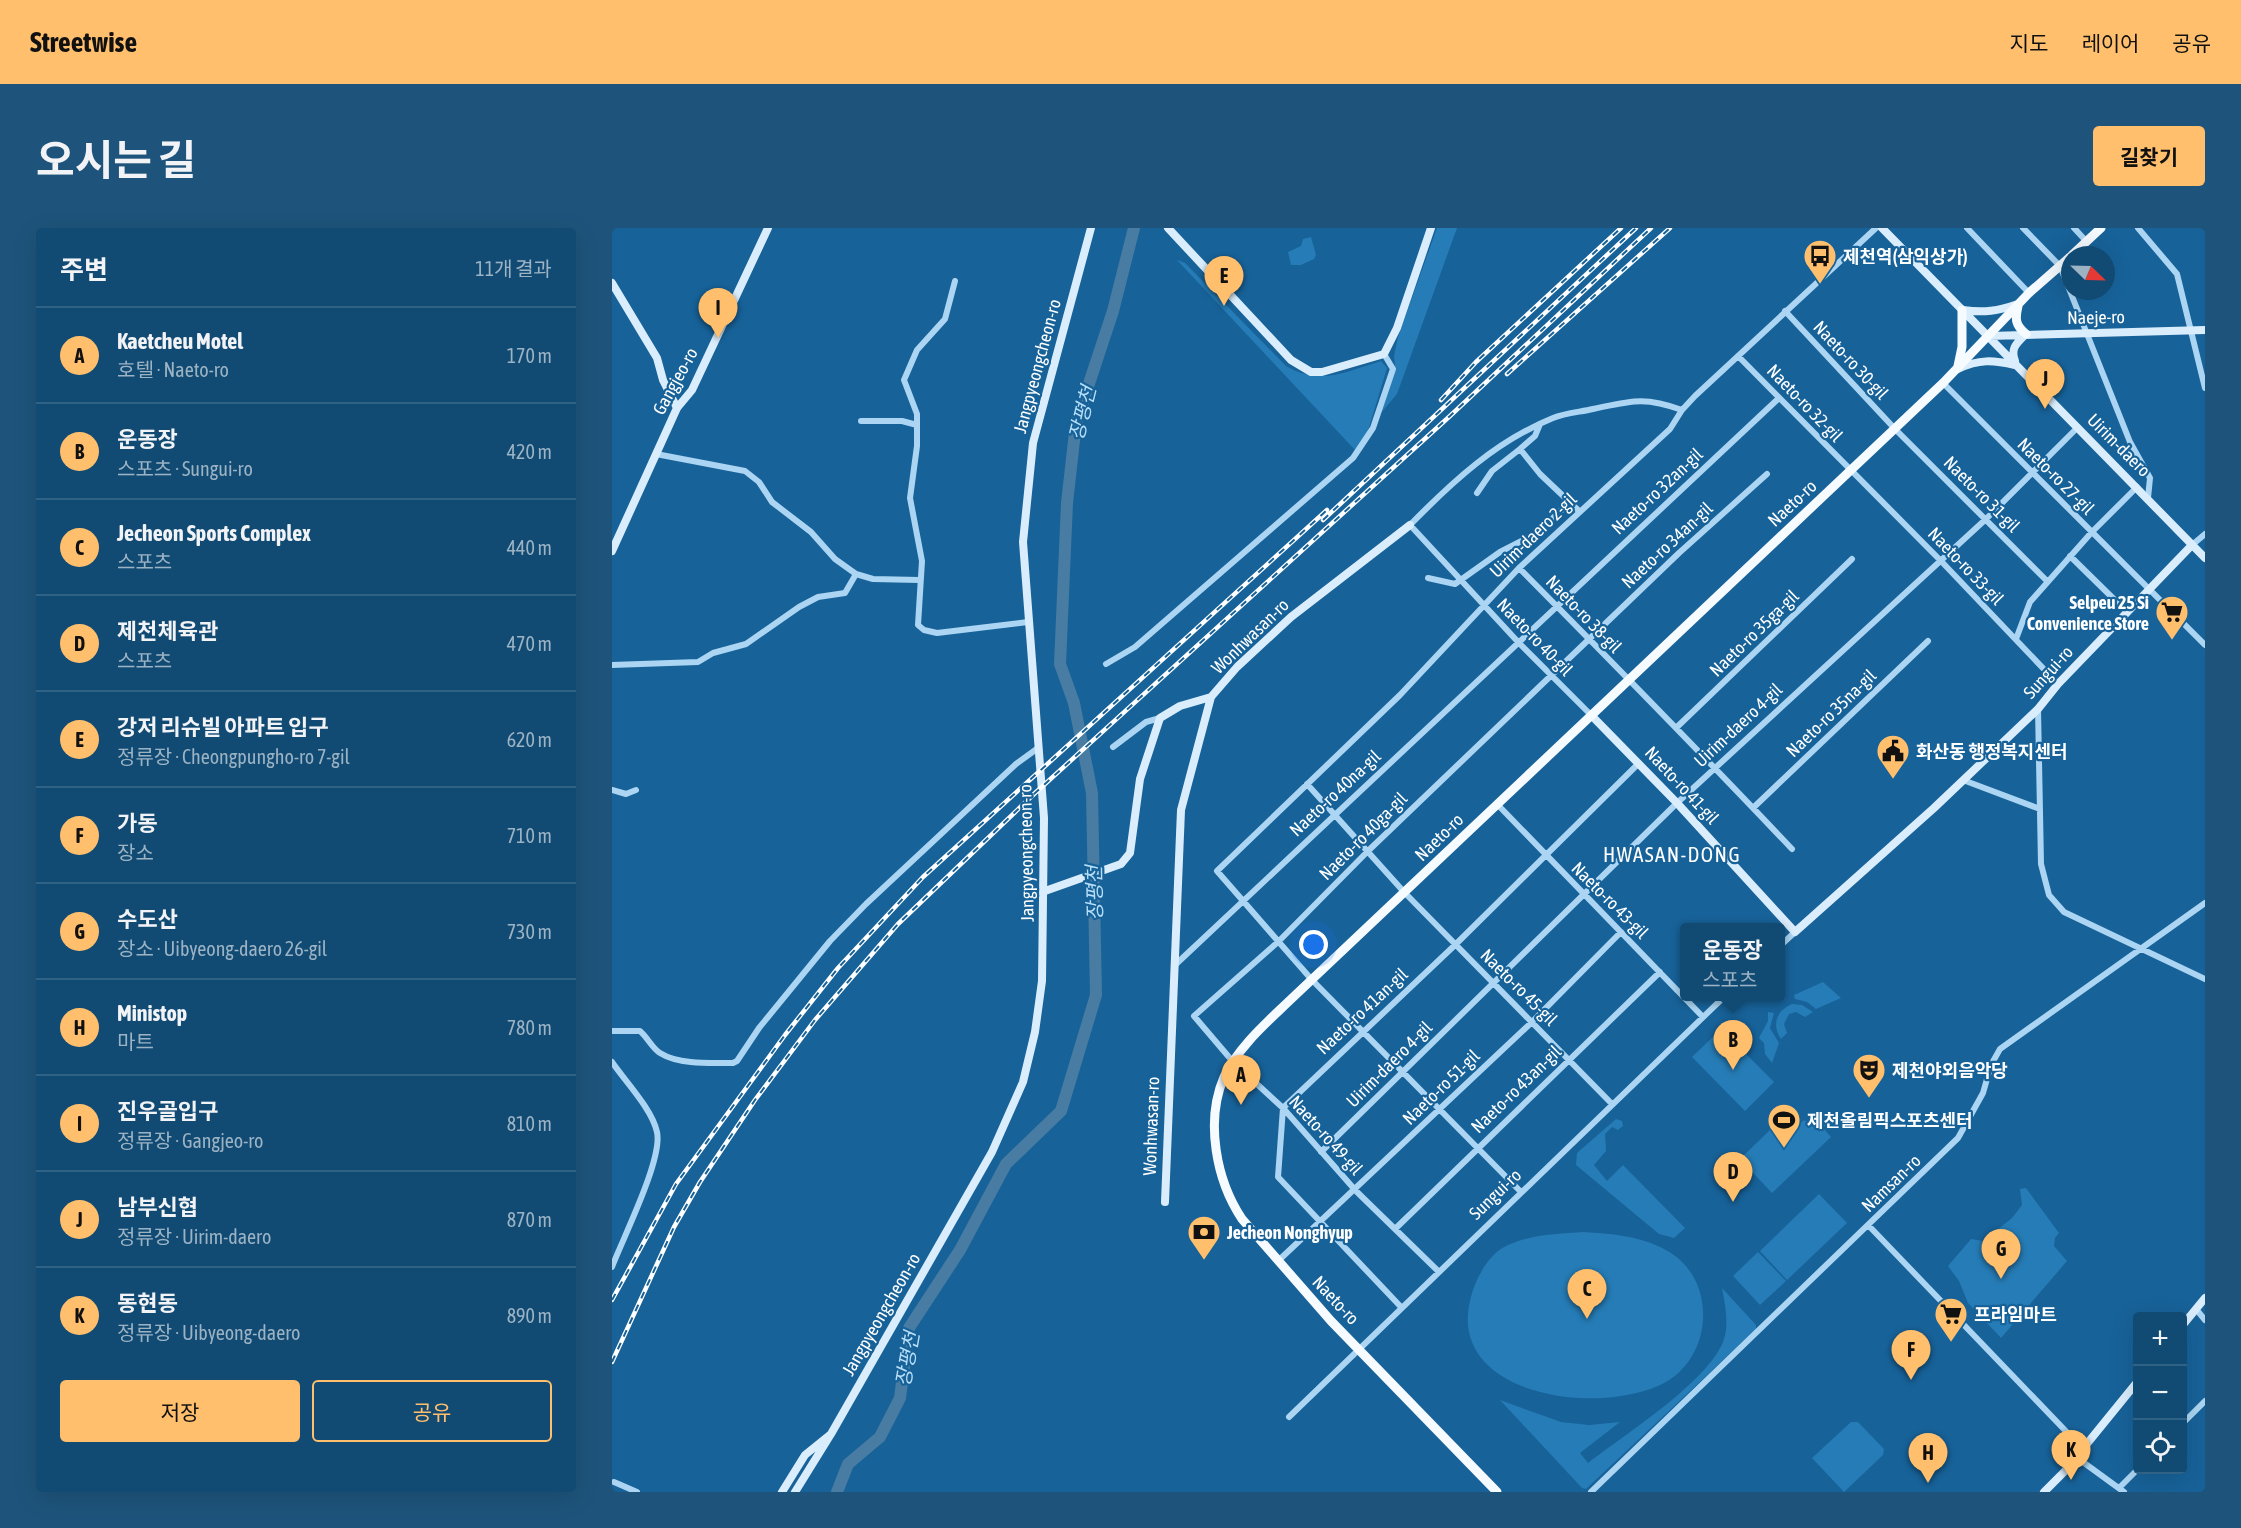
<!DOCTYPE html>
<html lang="ko">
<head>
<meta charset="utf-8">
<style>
  body { margin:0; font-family:"Asap Condensed","Noto Sans KR",sans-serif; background:#1e547b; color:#f1f3f6 }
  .controls { position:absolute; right:18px; bottom:18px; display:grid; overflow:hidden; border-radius:6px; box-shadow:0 6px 24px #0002 }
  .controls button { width:54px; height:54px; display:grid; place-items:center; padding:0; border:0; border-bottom:2px solid #306285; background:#114a73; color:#f1f3f6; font:30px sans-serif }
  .compass { position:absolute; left:1449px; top:18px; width:54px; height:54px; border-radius:50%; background:#114a73; box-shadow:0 6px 24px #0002; rotate:113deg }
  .you { position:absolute; left:702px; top:717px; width:21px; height:21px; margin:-15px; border:4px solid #fff; border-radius:50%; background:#1a73e8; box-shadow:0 0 0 9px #1a73e833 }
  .badge { display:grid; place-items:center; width:39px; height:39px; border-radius:50%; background:#ffbf6c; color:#111; font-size:20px; font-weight:700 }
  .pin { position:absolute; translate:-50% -50px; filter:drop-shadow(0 2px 3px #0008) }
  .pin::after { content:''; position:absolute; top:32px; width:21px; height:18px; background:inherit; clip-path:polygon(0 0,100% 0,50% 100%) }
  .popup { position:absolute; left:1068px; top:695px; width:105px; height:78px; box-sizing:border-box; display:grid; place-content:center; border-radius:6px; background:#114a73; filter:drop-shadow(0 2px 4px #0005); font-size:20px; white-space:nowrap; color:#9cb3c4 }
  .popup b { font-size:22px; color:#f1f3f6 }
  .popup::after { content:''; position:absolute; left:50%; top:100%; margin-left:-12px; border:12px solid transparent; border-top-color:#114a73 }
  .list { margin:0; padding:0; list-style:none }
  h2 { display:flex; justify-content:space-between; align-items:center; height:78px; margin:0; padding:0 24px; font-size:26px }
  h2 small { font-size:20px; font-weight:400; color:#9cb3c4 }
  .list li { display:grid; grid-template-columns:39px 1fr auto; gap:18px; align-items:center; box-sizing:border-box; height:96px; padding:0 24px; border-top:2px solid #306285 }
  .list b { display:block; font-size:22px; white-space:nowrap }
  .list p { margin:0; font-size:20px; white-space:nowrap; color:#9cb3c4 }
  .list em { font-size:20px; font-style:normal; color:#9cb3c4 }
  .actions { display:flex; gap:12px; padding:18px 24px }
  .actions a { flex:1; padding:14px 0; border:2px solid #ffbf6c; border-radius:6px; text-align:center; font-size:21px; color:#ffbf6c }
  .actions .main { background:#ffbf6c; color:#111 }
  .icon { flex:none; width:33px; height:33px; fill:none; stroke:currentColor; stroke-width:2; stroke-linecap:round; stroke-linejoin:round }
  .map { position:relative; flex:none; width:1593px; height:1264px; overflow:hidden; border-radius:6px }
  header { display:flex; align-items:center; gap:36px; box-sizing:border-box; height:84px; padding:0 30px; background:#ffbf6c; color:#111 }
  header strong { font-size:28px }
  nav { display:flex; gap:33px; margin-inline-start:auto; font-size:21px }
  .intro { display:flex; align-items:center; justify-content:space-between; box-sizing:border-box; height:144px; padding:0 36px }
  h1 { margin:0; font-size:42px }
  .button { padding:15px 27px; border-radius:6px; background:#ffbf6c; color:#111; font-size:21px; font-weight:700 }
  main { display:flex; gap:36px; padding:0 36px }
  aside { flex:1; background:#114a73; border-radius:6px; box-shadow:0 6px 24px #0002 }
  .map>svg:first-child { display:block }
</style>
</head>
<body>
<header>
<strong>Streetwise</strong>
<nav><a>지도</a><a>레이어</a><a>공유</a></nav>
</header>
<div class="intro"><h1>오시는 길</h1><a class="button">길찾기</a></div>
<main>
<aside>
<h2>주변<small>11개 결과</small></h2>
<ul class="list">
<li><span class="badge">A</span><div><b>Kaetcheu Motel</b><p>호텔 · Naeto-ro</p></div><em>170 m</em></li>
<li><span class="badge">B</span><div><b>운동장</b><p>스포츠 · Sungui-ro</p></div><em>420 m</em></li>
<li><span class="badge">C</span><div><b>Jecheon Sports Complex</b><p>스포츠</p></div><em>440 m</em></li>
<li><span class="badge">D</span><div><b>제천체육관</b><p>스포츠</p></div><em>470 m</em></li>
<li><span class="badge">E</span><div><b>강저 리슈빌 아파트 입구</b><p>정류장 · Cheongpungho-ro 7-gil</p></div><em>620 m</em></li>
<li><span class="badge">F</span><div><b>가동</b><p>장소</p></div><em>710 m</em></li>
<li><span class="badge">G</span><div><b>수도산</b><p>장소 · Uibyeong-daero 26-gil</p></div><em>730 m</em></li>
<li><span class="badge">H</span><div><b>Ministop</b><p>마트</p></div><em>780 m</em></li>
<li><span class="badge">I</span><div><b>진우골입구</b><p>정류장 · Gangjeo-ro</p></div><em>810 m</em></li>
<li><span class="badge">J</span><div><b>남부신협</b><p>정류장 · Uirim-daero</p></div><em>870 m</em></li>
<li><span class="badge">K</span><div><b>동현동</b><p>정류장 · Uibyeong-daero</p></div><em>890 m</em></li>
</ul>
<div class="actions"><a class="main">저장</a><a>공유</a></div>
</aside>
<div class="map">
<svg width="1593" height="1264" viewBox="0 0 1593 1264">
  <rect width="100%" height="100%" fill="#176299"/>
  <path fill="#267cb6" d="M825 0H845L785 166 769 185 783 138 782 128 786 109Z
    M699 9 704 27 702 31 689 37H679L676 24 689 18 691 11Z
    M565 32 573 35 674 138C708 158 733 144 769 133L775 140 755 206 743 222Z
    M1211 754 1229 770 1204 781 1195 774 1183 771 1182 767Z
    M1180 776 1190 777 1201 784 1193 789 1184 784 1177 786 1172 796 1175 805 1169 811C1159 797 1165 782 1180 776Z
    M1156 784 1162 785 1158 800 1167 815 1160 835 1153 826 1152 815 1147 810 1156 793Z
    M1109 801 1162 854 1133 883 1080 829Z
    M1201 889 1208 897 1213 893 1216 895 1211 900 1219 909 1160 965 1128 931 1159 901 1170 912 1192 892 1195 894Z
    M1004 891 1010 893 1011 898 1006 902 1000 899 993 906 994 923 982 937 995 953 1011 937 1073 1000 1062 1010 1047 1006 964 937 965 925Z
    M1414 960 1447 1005 1443 1010 1442 1018 1455 1033 1389 1110 1356 1075 1347 1053 1336 1038 1359 1011 1371 1013 1400 990 1410 977 1408 961Z
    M1207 966 1235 995 1175 1052 1148 1023Z
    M972 1004C1002 1006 1032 1008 1059 1025 1101 1052 1101 1116 1064 1147 1050 1159 1028 1165 1009 1168 944 1179 830 1153 861 1062 867 1045 878 1025 896 1017 920 1006 946 1006 972 1004Z
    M1146 1024 1174 1053 1148 1077 1121 1048Z
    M1110 1060 1144 1097V1101L974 1261 970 1260 888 1172 949 1194 977 1197 1008 1194 968 1225 976 1235C1012 1207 1099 1152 1112 1111 1117 1096 1113 1076 1110 1060Z
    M1239 1194H1246L1272 1221 1271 1227 1232 1264 1200 1230Z"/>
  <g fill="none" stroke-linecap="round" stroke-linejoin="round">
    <path stroke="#487ca2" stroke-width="12" d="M225 1264 236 1236 268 1209 288 1170 297 1100 348 1022 394 936 449 883 484 767 480 565 462 475 448 436 455 275 464 195 501 83 522 0"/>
    <path stroke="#abd5f2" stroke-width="6" d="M1355 0 1417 65
      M1411 0 1448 38 1518 214 1538 250 1536 270
      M1462 0 1475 14
      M1526 0 1565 46 1593 160
      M343 53 333 91 305 122 292 152 305 186V218L298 270 310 333 306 397 312 402 325 405 416 394
      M1173 83 1283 201 1435 353
      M1126 128 1329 333 1446 456
      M1331 155 1593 417
      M249 193H290L305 197
      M908 221 923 208 928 196
      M44 226 133 243 147 254 160 274 199 304 223 331 244 346 261 351 307 352
      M865 265 880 243 908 221 928 246 967 283
      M1580 317 1593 306
      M1458 328 1515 384
      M907 340C999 433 1090 526 1180 621
      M816 350 843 356 888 324 925 305 957 275
      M1404 411 1418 374 1479 305 1525 259
      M494 436 523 419 741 230 761 200 781 141 772 126
      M0 437 86 434 101 425 134 416 187 379 206 369 233 365 244 346
      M1426 481 1429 636 1437 667 1452 684 1593 751
      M979 487 907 415 798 297C840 254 884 213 941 190 953 185 968 184 981 181 1019 173 1032 168 1070 182
      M1065 499 1240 331
      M501 519 534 494 548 490
      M1351 552 1428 581
      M695 556 792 664 1000 876
      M0 562 14 566 24 562
      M885 576 1091 789
      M1141 580 1316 413
      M1169 717 1183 704
      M562 738 1167 170
      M0 803H28C36 810 40 820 48 825 67 837 99 835 121 835L125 833 147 800 218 713 254 676 404 536 426 520
      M0 834C13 853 40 881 45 904 51 931 11 1010 0 1039
      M709 924 1065 575 1374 291 1466 199
      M909 964 700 752 605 643 788 467 907 340 1058 201 1070 182 1083 168 1264 0
      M1257 998 1470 1220
      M783 1001 1048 744
      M666 1033 920 794 1009 704
      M826 1043 744 963 671 880 622 835 582 788 667 713 756 623 1067 325 1155 246
      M789 1079 666 949 671 880 843 717 1027 535
      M1584 1081 1593 1092
      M677 1189 1113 768
      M1570 1196 1593 1173
      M1464 1229 1512 1264
      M2 1254 25 1264
      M1507 1260 1526 1241
      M979 1264 1346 910 1371 865 1379 837 1388 821 1593 675"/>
    <path stroke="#daedfc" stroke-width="8" d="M556 0 679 132 699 144H710L772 126 785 100 819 0
      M1270 0 1593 330
      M0 55 45 130 51 152 65 180
      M1351 82C1372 85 1386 83 1406 76
      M1377 108 1593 102
      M1403 133C1398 120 1405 115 1414 106
      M1346 141C1367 131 1381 132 1403 137
      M0 323 65 180 80 162 156 0
      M979 487 1065 575 1183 704 1322 580 1426 481 1446 456 1580 317
      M433 663 509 636 518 625 528 551 548 490 568 478 599 469
      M553 974 569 582 599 469 625 439 679 389 798 297
      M1570 1098 1593 1070
      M219 1206 380 924 411 854 423 804 430 753 432 590 411 314 421 215 479 0
      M170 1264 193 1227 219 1206 183 1264
      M1432 1264 1452 1244 1526 1153"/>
    <path stroke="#f6fbff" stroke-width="9" d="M1460 27 1489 0
      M1406 78C1403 91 1403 97 1414 106
      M1346 138 1350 119V82
      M885 1264 719 1093 630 991C604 952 593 893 612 849 626 820 652 797 675 775L1331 155 1417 65 1458 29"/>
    <g stroke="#fff" stroke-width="4.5">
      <path id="rail" d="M895 146 1058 0
        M829 172 864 134 1009 0
        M711 292 1024 0
        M0 1072 64 956 173 807 226 740 311 649 715 282
        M0 1134 62 999 88 954 143 872 203 792 286 696 422 566 838 188 1039 0"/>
    </g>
    <use href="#rail" stroke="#176299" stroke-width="2" stroke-dasharray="7" stroke-linecap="butt"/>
  </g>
  <defs>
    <g id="bus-pin" transform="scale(1.725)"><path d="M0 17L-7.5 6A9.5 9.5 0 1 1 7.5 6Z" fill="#ffbf6c" stroke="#176299"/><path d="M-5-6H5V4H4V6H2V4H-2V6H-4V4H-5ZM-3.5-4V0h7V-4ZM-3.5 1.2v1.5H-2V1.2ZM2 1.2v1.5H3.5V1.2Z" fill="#111"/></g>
    <g id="supermarket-pin" transform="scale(1.725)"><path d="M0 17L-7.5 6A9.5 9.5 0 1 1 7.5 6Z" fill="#ffbf6c" stroke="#176299"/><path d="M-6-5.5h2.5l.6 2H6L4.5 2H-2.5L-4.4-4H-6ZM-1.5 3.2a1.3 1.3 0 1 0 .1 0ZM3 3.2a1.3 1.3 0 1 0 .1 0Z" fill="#111"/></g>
    <g id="civic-pin" transform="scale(1.725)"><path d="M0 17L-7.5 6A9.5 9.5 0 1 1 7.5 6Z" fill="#ffbf6c" stroke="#176299"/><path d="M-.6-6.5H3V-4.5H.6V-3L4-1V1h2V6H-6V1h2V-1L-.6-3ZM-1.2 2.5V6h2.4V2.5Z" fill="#111"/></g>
    <g id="theatre-pin" transform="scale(1.725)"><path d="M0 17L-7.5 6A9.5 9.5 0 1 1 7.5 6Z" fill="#ffbf6c" stroke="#176299"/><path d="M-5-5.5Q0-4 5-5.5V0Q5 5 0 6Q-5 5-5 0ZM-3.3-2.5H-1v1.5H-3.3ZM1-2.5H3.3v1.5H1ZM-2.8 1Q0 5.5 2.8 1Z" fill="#111"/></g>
    <g id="stadium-pin" transform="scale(1.725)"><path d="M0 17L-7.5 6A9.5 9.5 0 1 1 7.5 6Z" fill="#ffbf6c" stroke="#176299"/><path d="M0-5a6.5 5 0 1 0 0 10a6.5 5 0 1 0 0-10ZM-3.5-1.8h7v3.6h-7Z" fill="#111"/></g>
    <g id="bank-pin" transform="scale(1.725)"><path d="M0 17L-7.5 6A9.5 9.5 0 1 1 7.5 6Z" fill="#ffbf6c" stroke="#176299"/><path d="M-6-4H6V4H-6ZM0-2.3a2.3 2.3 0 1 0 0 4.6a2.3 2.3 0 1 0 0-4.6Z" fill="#111"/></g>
  </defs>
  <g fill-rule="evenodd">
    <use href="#bus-pin" x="1208" y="28"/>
    <use href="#supermarket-pin" x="1560" y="384"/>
    <use href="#civic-pin" x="1281" y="523"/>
    <use href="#theatre-pin" x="1257" y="842"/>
    <use href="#stadium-pin" x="1172" y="892"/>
    <use href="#bank-pin" x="592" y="1004"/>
    <use href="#supermarket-pin" x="1339" y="1086"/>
  </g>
  <g text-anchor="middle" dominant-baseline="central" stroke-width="4.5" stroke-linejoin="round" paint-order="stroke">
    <g font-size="18" font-weight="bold" fill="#fff" stroke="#176299" text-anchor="start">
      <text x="1231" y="28">제천역(삼익상가)</text>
      <text x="1537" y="374" text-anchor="end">Selpeu 25 Si<tspan x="1537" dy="21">Convenience Store</tspan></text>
      <text x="1304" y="523">화산동 행정복지센터</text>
      <text x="1280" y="842">제천야외음악당</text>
      <text x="1195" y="892">제천올림픽스포츠센터</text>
      <text x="615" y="1004">Jecheon Nonghyup</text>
      <text x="1362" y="1086">프라임마트</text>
    </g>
    <g font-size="18" fill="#fff" stroke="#176299">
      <text transform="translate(1484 89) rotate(-1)">Naeje-ro</text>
      <text transform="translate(1239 132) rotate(47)">Naeto-ro 30-gil</text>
      <text transform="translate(425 138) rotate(-75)">Jangpyeongcheon-ro</text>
      <text transform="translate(63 153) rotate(-61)">Gangjeo-ro</text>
      <text transform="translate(1193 175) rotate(46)">Naeto-ro 32-gil</text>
      <text transform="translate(1507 217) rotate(45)">Uirim-daero</text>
      <text transform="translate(1444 248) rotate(45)">Naeto-ro 27-gil</text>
      <text transform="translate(1045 263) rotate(-43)">Naeto-ro 32an-gil</text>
      <text transform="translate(1370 266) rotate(45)">Naeto-ro 31-gil</text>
      <text transform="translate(1180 275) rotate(-43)">Naeto-ro</text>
      <text transform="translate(921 307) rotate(-44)">Uirim-daero 2-gil</text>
      <text transform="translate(1055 317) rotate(-43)">Naeto-ro 34an-gil</text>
      <text transform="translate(1354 338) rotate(46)">Naeto-ro 33-gil</text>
      <text transform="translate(972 386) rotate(46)">Naeto-ro 38-gil</text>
      <text transform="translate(1142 405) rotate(-44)">Naeto-ro 35ga-gil</text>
      <text transform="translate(638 408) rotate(-44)">Wonhwasan-ro</text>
      <text transform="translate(923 409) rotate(46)">Naeto-ro 40-gil</text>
      <text transform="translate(1436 444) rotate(-48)">Sungui-ro</text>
      <text transform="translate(1219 485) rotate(-44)">Naeto-ro 35na-gil</text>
      <text transform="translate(1126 497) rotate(-43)">Uirim-daero 4-gil</text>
      <text transform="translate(1070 557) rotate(47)">Naeto-ro 41-gil</text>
      <text transform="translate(723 565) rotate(-43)">Naeto-ro 40na-gil</text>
      <text transform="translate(751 608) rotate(-45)">Naeto-ro 40ga-gil</text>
      <text transform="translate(827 609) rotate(-44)">Naeto-ro</text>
      <text transform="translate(414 625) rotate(-91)">Jangpyeongcheon-ro</text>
      <text transform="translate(998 672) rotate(45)">Naeto-ro 43-gil</text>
      <text transform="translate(907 759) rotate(45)">Naeto-ro 45-gil</text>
      <text transform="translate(750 783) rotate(-43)">Naeto-ro 41an-gil</text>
      <text transform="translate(777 836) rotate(-45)">Uirim-daero 4-gil</text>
      <text transform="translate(829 859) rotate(-44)">Naeto-ro 51-gil</text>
      <text transform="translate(904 861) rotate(-44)">Naeto-ro 43an-gil</text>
      <text transform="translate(539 898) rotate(-88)">Wonhwasan-ro</text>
      <text transform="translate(714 907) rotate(48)">Naeto-ro 49-gil</text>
      <text transform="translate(1279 955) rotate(-44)">Namsan-ro</text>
      <text transform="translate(883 966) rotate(-44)">Sungui-ro</text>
      <text transform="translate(724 1072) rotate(47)">Naeto-ro</text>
      <text transform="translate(269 1086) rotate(-60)">Jangpyeongcheon-ro</text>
    </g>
    <g font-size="20" font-style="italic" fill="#b7def8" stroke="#176299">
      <text transform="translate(470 185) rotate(-76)">장평천</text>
      <text transform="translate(482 665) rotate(-91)">장평천</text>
      <text transform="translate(295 1131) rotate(-80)">장평천</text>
    </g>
    <g font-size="21" letter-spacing="1.5" fill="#fff" stroke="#176299">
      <text x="1060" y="626">HWASAN-DONG</text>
    </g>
  </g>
</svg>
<div class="controls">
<button>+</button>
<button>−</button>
<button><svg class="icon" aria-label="locate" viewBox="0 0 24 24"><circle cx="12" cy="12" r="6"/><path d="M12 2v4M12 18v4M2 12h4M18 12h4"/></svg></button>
</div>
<svg class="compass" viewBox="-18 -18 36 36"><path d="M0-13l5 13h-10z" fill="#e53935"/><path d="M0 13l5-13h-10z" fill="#9cb3c4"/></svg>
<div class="you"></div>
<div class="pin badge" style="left:629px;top:877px">A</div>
<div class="pin badge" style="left:1121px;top:842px">B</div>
<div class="popup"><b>운동장</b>스포츠</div>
<div class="pin badge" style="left:975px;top:1091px">C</div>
<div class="pin badge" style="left:1121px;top:974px">D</div>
<div class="pin badge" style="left:612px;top:78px">E</div>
<div class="pin badge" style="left:1299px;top:1152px">F</div>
<div class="pin badge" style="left:1389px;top:1051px">G</div>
<div class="pin badge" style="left:1316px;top:1255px">H</div>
<div class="pin badge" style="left:106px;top:110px">I</div>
<div class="pin badge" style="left:1433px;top:181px">J</div>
<div class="pin badge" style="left:1459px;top:1252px">K</div>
</div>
</main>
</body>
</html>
